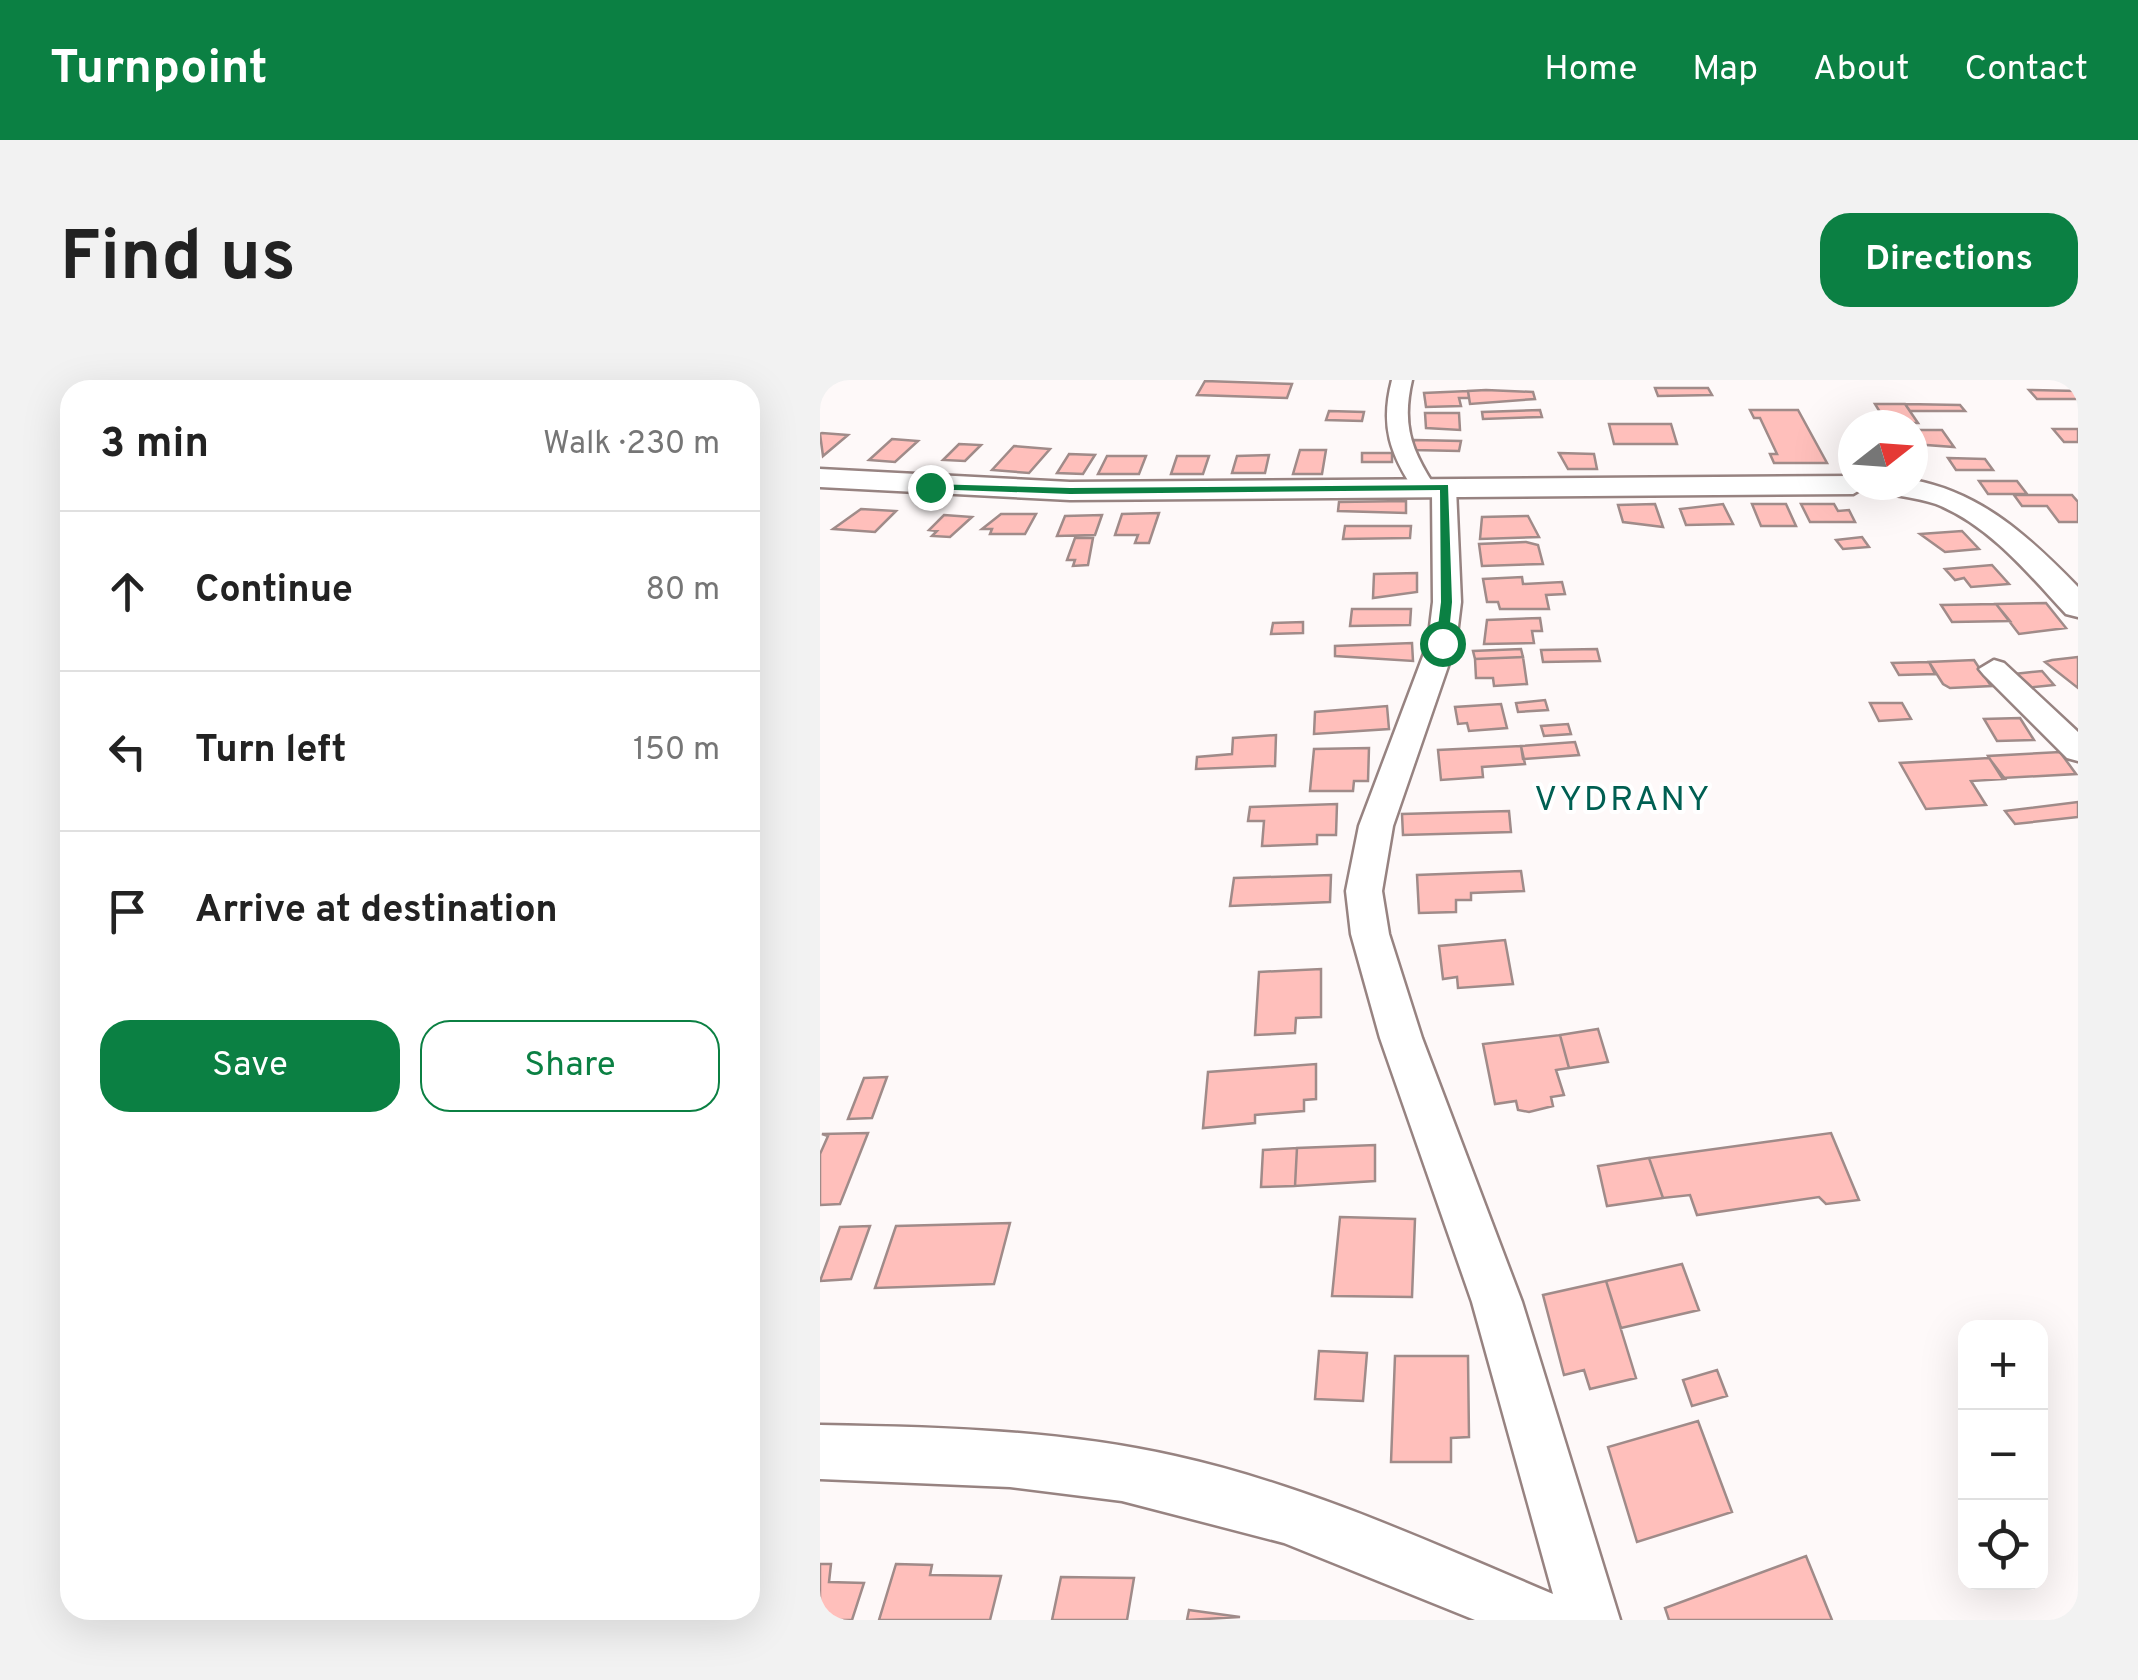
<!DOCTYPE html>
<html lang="en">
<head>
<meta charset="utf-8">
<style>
  body { margin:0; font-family:Overpass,sans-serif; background:#f2f2f2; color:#222 }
  .controls { position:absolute; right:30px; bottom:30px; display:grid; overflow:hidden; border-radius:20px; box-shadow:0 10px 40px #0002 }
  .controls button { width:90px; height:90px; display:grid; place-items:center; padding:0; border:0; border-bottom:2px solid #e0e0e0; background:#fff; color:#222; font:50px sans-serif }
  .compass { position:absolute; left:1018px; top:30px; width:90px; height:90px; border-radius:50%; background:#fff; box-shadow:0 10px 40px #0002; rotate:73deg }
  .stop { position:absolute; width:30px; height:30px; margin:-22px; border:8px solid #0b8043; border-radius:50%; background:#fff }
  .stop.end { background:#0b8043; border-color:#fff; box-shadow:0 2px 10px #0008 }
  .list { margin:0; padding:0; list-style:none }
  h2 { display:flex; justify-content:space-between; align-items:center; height:130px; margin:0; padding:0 40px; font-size:42px }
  h2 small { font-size:32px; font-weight:400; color:#767676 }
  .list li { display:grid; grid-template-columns:65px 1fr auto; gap:30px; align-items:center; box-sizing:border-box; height:160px; padding:0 40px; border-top:2px solid #e0e0e0 }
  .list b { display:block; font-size:38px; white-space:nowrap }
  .list em { font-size:32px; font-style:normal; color:#767676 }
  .actions { display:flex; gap:20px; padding:30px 40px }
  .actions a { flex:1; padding:22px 0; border:2px solid #0b8043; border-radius:30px; text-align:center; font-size:35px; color:#0b8043 }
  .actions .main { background:#0b8043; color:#fff }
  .icon { flex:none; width:55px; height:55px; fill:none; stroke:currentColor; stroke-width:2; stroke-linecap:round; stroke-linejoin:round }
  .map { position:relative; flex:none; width:1258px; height:1240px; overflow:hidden; border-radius:30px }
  header { display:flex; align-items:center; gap:60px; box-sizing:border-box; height:140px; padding:0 50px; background:#0b8043; color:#fff }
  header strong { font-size:48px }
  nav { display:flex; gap:55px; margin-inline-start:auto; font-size:35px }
  .intro { display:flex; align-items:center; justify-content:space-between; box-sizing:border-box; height:240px; padding:0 60px }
  h1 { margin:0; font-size:70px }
  .button { padding:25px 45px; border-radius:30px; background:#0b8043; color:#fff; font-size:35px; font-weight:700 }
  main { display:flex; gap:60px; padding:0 60px }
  aside { flex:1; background:#fff; border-radius:30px; box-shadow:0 10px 40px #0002 }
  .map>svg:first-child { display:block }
</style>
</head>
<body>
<header>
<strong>Turnpoint</strong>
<nav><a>Home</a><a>Map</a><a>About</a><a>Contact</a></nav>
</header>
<div class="intro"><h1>Find us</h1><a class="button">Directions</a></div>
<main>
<aside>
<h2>3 min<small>Walk · 230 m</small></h2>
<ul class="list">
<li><svg class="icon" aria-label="ahead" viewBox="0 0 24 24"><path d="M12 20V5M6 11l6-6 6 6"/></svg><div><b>Continue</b></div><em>80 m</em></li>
<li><svg class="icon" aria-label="left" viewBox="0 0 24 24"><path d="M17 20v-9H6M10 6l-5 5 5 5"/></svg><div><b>Turn left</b></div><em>150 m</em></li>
<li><svg class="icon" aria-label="arrive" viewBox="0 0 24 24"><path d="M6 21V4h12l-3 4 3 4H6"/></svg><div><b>Arrive at destination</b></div></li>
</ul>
<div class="actions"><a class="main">Save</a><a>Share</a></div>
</aside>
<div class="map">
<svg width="1258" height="1240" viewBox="0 0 1258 1240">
  <rect width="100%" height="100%" fill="#fef9f9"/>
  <path fill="#ffbfbb" stroke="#a08b89" stroke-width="2.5" d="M385 1 472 4 467 18 377 15Z
    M835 8H888L892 15 838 16Z
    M666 10 713 12 715 19 650 24 648 11Z
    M1209 10 1258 11V19H1217Z
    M648 11 649 18H639L641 26 606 27 604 13Z
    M1055 24H1085L1098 43H1074L1063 37Z
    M1085 24 1140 25 1145 31H1090Z
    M720 30 722 37 663 39 662 32Z
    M930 30H978L1007 83H954L950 74H957L940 38H934Z
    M509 31 544 32 542 41 506 40Z
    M605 33H639L640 50 606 48Z
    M789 44H851L857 64H794Z
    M1233 49H1258V62H1244Z
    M1093 50H1122L1134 67 1093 64Z
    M0 54 2 53 28 55 3 76Z
    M72 59 98 61 75 82 49 80Z
    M594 60 641 61 639 71 593 70Z
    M139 64 161 65 145 81 123 80Z
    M194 66 230 69 209 93 172 90Z
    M480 70H506L502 94H473Z
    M542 73H572V82H542Z
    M739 73 774 74 777 89H748Z
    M249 74 275 75 263 94 237 93Z
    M449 75 445 93H412L417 76Z
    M287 76H326L319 94H278Z
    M357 76H389L383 94H351Z
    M1128 78 1165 79 1173 90H1136Z
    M1159 101H1197L1207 114H1168Z
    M1194 115H1252L1258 122V142H1239L1227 126H1202Z
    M586 121V133L518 131 519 122Z
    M835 124 843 147 803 142 798 125Z
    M903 124 913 144 866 145 860 129Z
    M932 124H966L976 146H941Z
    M981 124H1014L1018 131 1029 130 1035 142H990Z
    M41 129 76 131 55 152 13 149Z
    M339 133 329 163H315L318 155H295L302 134Z
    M181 134H216L205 154H170L172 149H162Z
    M124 135 152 137 130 157 112 156 117 151 109 150Z
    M282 135 275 155 237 156 245 136Z
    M708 136 719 157 660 159 662 137Z
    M525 146H591L590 158 523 159Z
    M1142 151 1159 169 1125 172 1100 154Z
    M1042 157 1049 167 1023 169 1016 160Z
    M255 158H273L268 185 253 186 255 180H247Z
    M706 162 718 165 723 184 662 186 659 164Z
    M1172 185 1189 204 1151 207 1144 198 1135 200 1125 189Z
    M597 193V212L553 218 554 194Z
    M702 197 703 204 742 202 745 214 726 215 729 229H680L678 222H667L663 199Z
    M1226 223 1246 248 1199 254 1176 224Z
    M1176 224 1190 241 1132 242 1121 225Z
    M532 229H591L590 245 530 246Z
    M720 238 722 251H712L714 263 664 264 667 240Z
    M483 242V253L451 254 453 243Z
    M592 263 593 281 515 276V266Z
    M701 269 703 277 655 279 653 271Z
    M777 269 780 281 723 282 721 270Z
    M703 277 707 304 674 306 673 298H656L655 279Z
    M1258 277V308L1225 282 1232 280Z
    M1154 280 1171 306 1130 308 1123 304 1109 282Z
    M1109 282 1115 294 1079 295 1072 283Z
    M1222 291 1234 305 1206 308 1194 294Z
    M725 320 728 330 698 332 696 323Z
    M1050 323H1082L1091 339 1059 341Z
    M681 324 687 348 649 351 647 343 638 344 635 327Z
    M567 326 569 349 494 354 495 332Z
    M1200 338 1214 360 1177 361 1164 339Z
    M748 344 751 354 724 356 721 346Z
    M456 355 455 386 376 389 377 377 412 374 413 358Z
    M755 362 759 375 703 379 701 366Z
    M701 366 705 384 662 387 663 397 621 400 618 370Z
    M549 368 548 401H534L533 411H490L494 369Z
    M1240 372 1256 394 1182 398 1168 376Z
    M1169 378 1185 399 1151 401 1166 425 1106 429 1080 383Z
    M1258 422V437L1195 444 1185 431Z
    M517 424 516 455H497V464L442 466 444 441H428L430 427Z
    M689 431 691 452 583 455 582 434Z
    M701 491 704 511 651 513V520H636V532L599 533 597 495Z
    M511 495 510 522 410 526 414 498Z
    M685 560 693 604 638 608 637 597 623 599 619 566Z
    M501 589V637L476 638 475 653 435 655 439 592Z
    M778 649 788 682 749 688 740 655Z
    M740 655 749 688 736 690 744 715 731 717 733 726 709 732 698 730 696 721 675 724 663 664Z
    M496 684V719L484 720V731L435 735V743L383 748 388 692Z
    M67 697 52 738 28 739 44 698Z
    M48 753 20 824 0 825V774L8 756 2 754Z
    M1011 753 1039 820 1006 824 999 817 877 835 870 815 843 818 829 778Z
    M555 765V801L475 806 477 768Z
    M477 768 475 806 441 807 443 770Z
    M829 778 843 818 787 826 778 786Z
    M520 837 595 839 592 917 512 916Z
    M190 843 174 904 55 908 76 846Z
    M50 846 31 899 0 901 20 847Z
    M862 884 879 930 801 948 786 901Z
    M786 901 816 998 770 1009 764 990 744 995 723 915Z
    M499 971 547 973 543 1021 495 1019Z
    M575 976H648L649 1057 631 1058V1082H571Z
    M897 990 907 1016 872 1026 863 1000Z
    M878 1041 912 1132 817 1162 788 1067Z
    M986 1176 1012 1240H849L845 1228Z
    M0 1184H11L9 1202 44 1203 32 1240H0Z
    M76 1184 112 1185 110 1195 181 1196 170 1240H59Z
    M241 1197 314 1198 307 1240H232Z
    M369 1230 420 1237 367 1240Z"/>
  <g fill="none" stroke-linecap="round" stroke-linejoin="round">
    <g stroke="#978381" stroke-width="5">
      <path id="minor" d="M572 0H592C582 43 590 68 614 105L624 101 636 108 641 222 636 263 573 446 562 511 569 554 602 658 702 922 800 1240H655L464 1163 302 1121 190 1107 0 1099V1045C119 1047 239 1050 355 1076 486 1105 610 1162 733 1214L652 922 560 658 531 554 526 511 539 446 608 263 613 222 612 113H596C570 74 560 46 572 0Z
        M1174 280 1184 283 1258 352V381L1247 378 1164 295 1159 289Z"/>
    </g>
    <g stroke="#978381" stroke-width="5">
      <path id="tertiary" d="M0 89 250 102 1033 96V105H1048L1033 114 250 120 0 107Z
        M1093 100C1163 113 1210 158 1258 207V237L1246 234C1208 193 1169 145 1116 124 1096 117 1075 116 1055 111L1050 105H1093Z"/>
    </g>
    <use href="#minor" fill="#fff" fill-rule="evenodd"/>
    <use href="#tertiary" fill="#fff" fill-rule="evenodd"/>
  </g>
  <path fill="#0b8043" d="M110 104 250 108 628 105 632 222 628 263H616L621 222 620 110 250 114 107 109Z"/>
  <g text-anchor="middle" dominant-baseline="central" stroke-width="8" stroke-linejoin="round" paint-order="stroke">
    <g font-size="35" letter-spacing="2.5" fill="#005f52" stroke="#fff">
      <text x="803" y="421">VYDRANY</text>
    </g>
  </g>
</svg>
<div class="controls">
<button>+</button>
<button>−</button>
<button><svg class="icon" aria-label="locate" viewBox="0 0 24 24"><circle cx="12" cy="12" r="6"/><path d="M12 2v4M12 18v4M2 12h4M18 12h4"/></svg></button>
</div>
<svg class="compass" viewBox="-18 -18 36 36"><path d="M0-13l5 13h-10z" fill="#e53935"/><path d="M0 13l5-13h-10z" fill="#767676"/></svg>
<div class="stop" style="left:622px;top:263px"></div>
<div class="stop end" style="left:110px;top:107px"></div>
</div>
</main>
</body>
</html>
